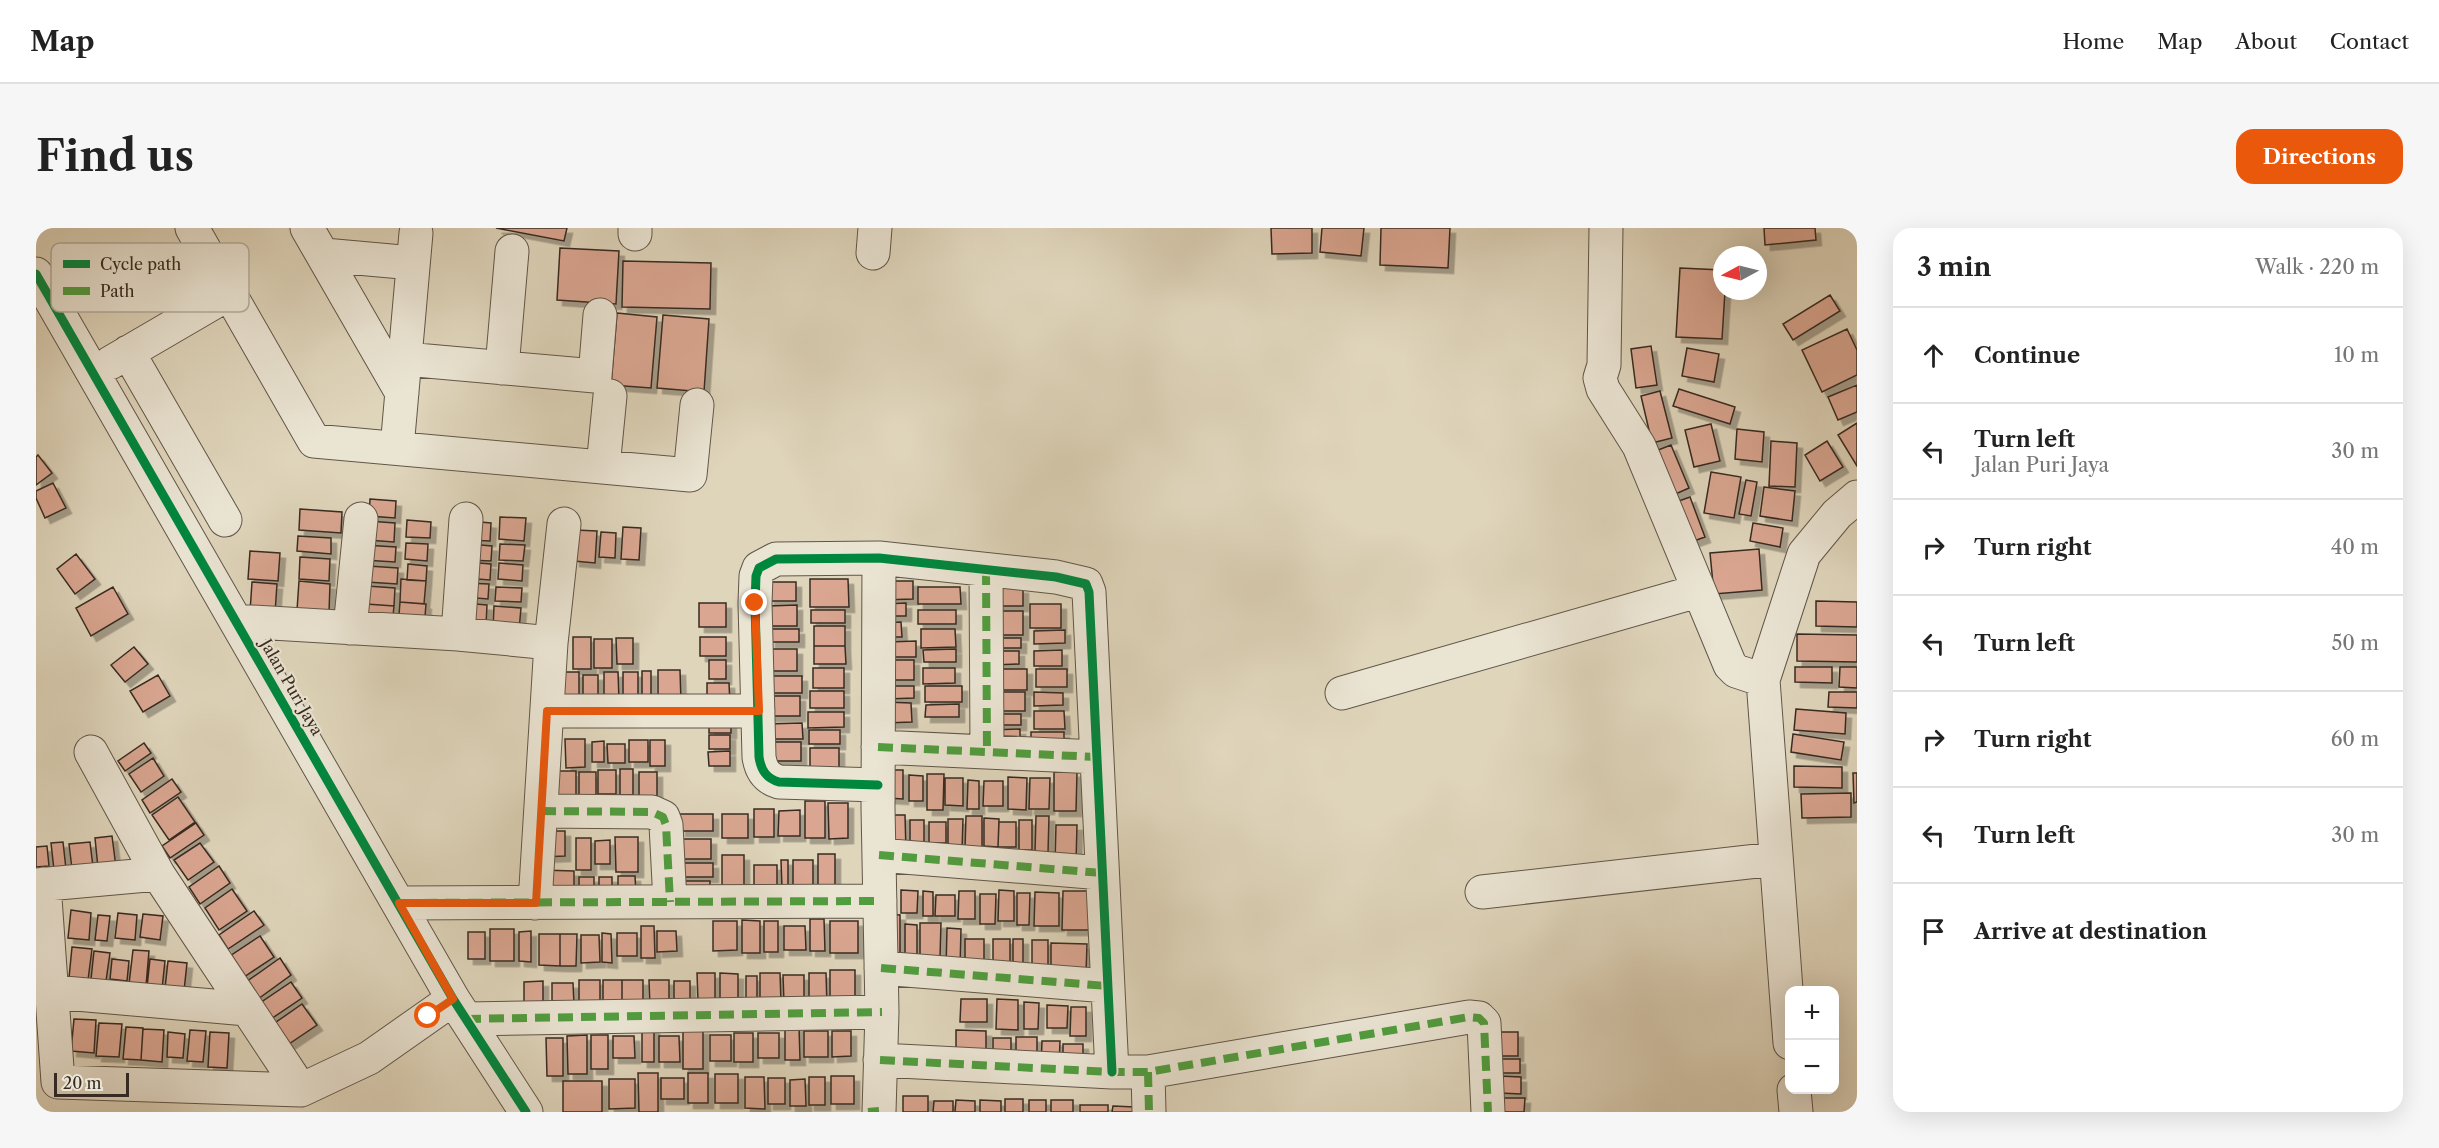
<!DOCTYPE html>
<html lang="en">
<head>
<meta charset="utf-8">
<style>
  body { margin:0; font-family:"Libre Caslon Text",serif; background:#f6f6f6; color:#222 }
  .controls { position:absolute; right:18px; bottom:18px; display:grid; overflow:hidden; border-radius:12px; box-shadow:0 6px 24px #0002 }
  .controls button { width:54px; height:54px; display:grid; place-items:center; padding:0; border:0; border-bottom:2px solid #e0e0e0; background:#fff; color:#222; font:30px sans-serif }
  .compass { position:absolute; left:1677px; top:18px; width:54px; height:54px; border-radius:50%; background:#fff; box-shadow:0 6px 24px #0002; rotate:263deg }
  .scale { position:absolute; left:18px; bottom:15px; width:75px; box-sizing:border-box; padding-left:6px; border:3px solid #372b21; border-top:0; font-size:16px; line-height:21px; white-space:nowrap; color:#372b21; -webkit-text-stroke:4px #eae4d3; paint-order:stroke }
  .stop { position:absolute; width:18px; height:18px; margin:-14px; border:4px solid #ea580c; border-radius:50%; background:#fff }
  .stop.end { background:#ea580c; border-color:#fff; box-shadow:0 2px 6px #0008 }
  .list { margin:0; padding:0; list-style:none }
  h2 { display:flex; justify-content:space-between; align-items:center; height:78px; margin:0; padding:0 24px; font-size:26px }
  h2 small { font-size:20px; font-weight:400; color:#767676 }
  .list li { display:grid; grid-template-columns:39px 1fr auto; gap:18px; align-items:center; box-sizing:border-box; height:96px; padding:0 24px; border-top:2px solid #e0e0e0 }
  .list b { display:block; font-size:22px; white-space:nowrap }
  .list p { margin:0; font-size:20px; white-space:nowrap; color:#767676 }
  .list em { font-size:20px; font-style:normal; color:#767676 }
  .icon { flex:none; width:33px; height:33px; fill:none; stroke:currentColor; stroke-width:2; stroke-linecap:round; stroke-linejoin:round }
  .map { position:relative; flex:none; width:1821px; height:884px; overflow:hidden; border-radius:18px }
  header { display:flex; align-items:center; gap:36px; box-sizing:border-box; height:84px; padding:0 30px; background:#fff; border-bottom:2px solid #e0e0e0 }
  header strong { font-size:28px }
  nav { display:flex; gap:33px; margin-inline-start:auto; font-size:21px }
  .intro { display:flex; align-items:center; justify-content:space-between; box-sizing:border-box; height:144px; padding:0 36px }
  h1 { margin:0; font-size:42px }
  .button { padding:15px 27px; border-radius:18px; background:#ea580c; color:#fff; font-size:21px; font-weight:700 }
  main { display:flex; gap:36px; padding:0 36px }
  aside { flex:1; background:#fff; border-radius:18px; box-shadow:0 6px 24px #0002 }
  .map>svg:first-child { display:block }
</style>
</head>
<body>
<header>
<strong>Map</strong>
<nav><a>Home</a><a>Map</a><a>About</a><a>Contact</a></nav>
</header>
<div class="intro"><h1>Find us</h1><a class="button">Directions</a></div>
<main>
<div class="map">
<svg width="1821" height="884" viewBox="0 0 1821 884">
  <defs>
    <filter id="shadow"><feDropShadow dx="5.5" dy="5.5" stdDeviation="0" flood-color="#0004"/></filter>
  </defs>
  <rect width="100%" height="100%" fill="#dfd5bb"/>
  <filter id="stains"><feTurbulence type="fractalNoise" baseFrequency=".00333" numOctaves="4"/><feColorMatrix values="0 0 0 0 .2 0 0 0 0 .09 0 0 0 0 .02 0 0 0 .5 -.17"/></filter>
  <radialGradient id="worn" r=".72"><stop offset=".6" stop-color="#630" stop-opacity="0"/><stop offset="1" stop-color="#630" stop-opacity=".3"/></radialGradient>
  <path fill="#daa691" stroke="#372b21" stroke-width="1.5" filter="url(#shadow)" d="M460 0H531L528 13Z
    M1235 0H1276V25L1236 26Z
    M1286 0H1328L1325 28 1284 24Z
    M1345 0H1414L1412 40 1344 37Z
    M1728 0H1779L1780 12 1729 17Z
    M524 20 583 23 580 76 521 72Z
    M587 33 675 35 674 81 586 79Z
    M1644 40 1686 42V63H1689L1686 111 1640 109Z
    M1794 67 1804 83 1757 112 1747 96Z
    M581 85 621 89 615 160 575 157Z
    M627 87 673 91 668 164 621 160Z
    M1811 101 1821 122V147L1786 164 1766 122Z
    M1615 118 1621 157 1600 160 1595 121Z
    M1651 120 1683 126 1678 154 1646 148Z
    M1821 157V184L1802 192 1792 169Z
    M1643 161 1699 179 1694 196 1637 178Z
    M1624 163 1636 210 1616 215 1605 168Z
    M1821 195V238L1802 207Z
    M1675 196 1684 233 1658 239 1649 202Z
    M1701 201 1728 204 1726 234 1699 231Z
    M1735 213 1761 215 1759 259 1733 258Z
    M1791 213 1807 239 1784 253 1769 227Z
    M1635 217 1653 260 1635 268 1617 224Z
    M2 227 16 245 0 257V229Z
    M1675 244 1705 249 1698 290 1668 285Z
    M1710 252 1721 254 1715 288 1703 286Z
    M17 255 30 280 9 290 0 270V263Z
    M1728 259 1759 263 1756 293 1724 288Z
    M1654 269 1669 309 1655 314 1640 274Z
    M334 271 360 273 359 290 333 288Z
    M264 281 306 284 305 305 263 302Z
    M464 289 490 290 488 313 463 311Z
    M371 292 395 294 394 310 370 309Z
    M332 293 359 295 358 314 331 312Z
    M433 293 455 295 454 313 432 312Z
    M1717 295 1747 300 1744 319 1714 313Z
    M587 299 605 300 603 332 585 331Z
    M539 302 561 303 559 335 538 333Z
    M565 304 580 305 579 330 563 329Z
    M262 308 295 310V326L261 323Z
    M370 315 392 316 391 333 369 331Z
    M433 316 456 318 455 333 432 332Z
    M464 316 489 317 487 333 463 332Z
    M328 317 360 319 359 334 327 332Z
    M1723 321 1726 362 1678 366 1674 325Z
    M214 323 244 325 242 353 212 351Z
    M40 326 59 351 39 366 21 341Z
    M264 329 294 331 293 353 263 351Z
    M430 334 455 336 454 352 429 350Z
    M463 335 487 337 486 353 462 351Z
    M372 336 391 338 390 353 371 352Z
    M332 338 362 340 361 356 331 354Z
    M365 351 390 353 388 376 364 374Z
    M774 351H812L813 379H774Z
    M263 353 294 356 293 384 261 382Z
    M846 353H877V371L846 372Z
    M216 354 241 356 239 385 214 384Z
    M732 354H760V373H733Z
    M429 355 453 356 452 371 428 369Z
    M331 358 359 360 358 378 330 376Z
    M77 359 92 386 55 408 40 380Z
    M460 359 486 360 485 374 459 373Z
    M882 359H924L925 376H882Z
    M956 360H987V378H956Z
    M1780 373 1821 374V399L1780 398Z
    M364 374 390 376 388 401 362 399Z
    M429 375 451 377 450 397 428 395Z
    M663 375H690V399H663Z
    M870 375V388H847V376Z
    M330 376 358 378 356 398 328 396Z
    M994 376H1025V400H994Z
    M761 377V398H732V378Z
    M458 378 485 380 483 402 457 400Z
    M775 382H809V395H775Z
    M882 382H920V396H882Z
    M955 383H987V407H954Z
    M865 394 866 409H844V395Z
    M778 398H809V418H778Z
    M734 401H763V414H734Z
    M885 401H919L920 419 885 420Z
    M1029 402V415L998 416V403Z
    M1761 406 1821 407V434L1761 433Z
    M537 409H555V441H537Z
    M664 409H690V428H664Z
    M580 410H597V436H581Z
    M955 410H985V420H955Z
    M558 411H576V440H558Z
    M880 413V429H851V414Z
    M778 418H809L810 436H778Z
    M98 419 112 436 89 454 75 437Z
    M732 421H761V443H732Z
    M920 421V434H888L887 422Z
    M1026 422V438H998V423Z
    M957 423H983V436L957 437Z
    M673 432H690V451H673Z
    M849 432H878V452H849Z
    M1759 439H1796V455L1759 454Z
    M1804 439H1821V460L1803 459Z
    M777 440H808V460H777Z
    M887 440H919V455L887 456Z
    M957 441H991V462H957Z
    M1000 441H1031V459H1000Z
    M622 442H644L645 474H622Z
    M606 443H615V471H606Z
    M522 444H543V476H522Z
    M568 444H582L583 472H568Z
    M587 444H602V472L587 471Z
    M122 447 134 468 107 484 94 463Z
    M547 447H562V474H547Z
    M734 448H766V465H734Z
    M671 455H693L694 476H671Z
    M851 458H878V470L851 471Z
    M889 458H926V474H889Z
    M774 463H808V480H774Z
    M955 464H989V483H955Z
    M998 464 1027 465V477L998 478Z
    M1793 464H1821V480L1792 479Z
    M732 468H764V488H732Z
    M849 474 875 475 876 494 849 495Z
    M923 476V489H889L890 477Z
    M1760 481 1810 485 1809 506 1758 502Z
    M998 483H1028L1029 501H998Z
    M772 484H808V499L772 500Z
    M957 486H985V497H957Z
    M673 488H695V505H673Z
    M766 495 767 511H730V496Z
    M984 501V513H956L955 502Z
    M773 502H804V516H773Z
    M995 504H1028V519L995 520Z
    M1757 506 1808 514 1805 532 1755 524Z
    M673 507H694V521H673Z
    M529 511H549V539L530 540Z
    M593 512H612V534H593Z
    M614 512H629V538H614Z
    M568 513V534H556V514Z
    M734 514H765V533H734Z
    M108 515 115 525 89 543 82 533Z
    M571 516H589V535H572Z
    M774 520H803V545H774Z
    M694 523V538H673L672 524Z
    M117 530 128 548 105 564 93 546Z
    M1758 538 1806 539V560L1758 559Z
    M584 541H597V567H584Z
    M562 542H580V566H562Z
    M852 542H867V571L851 570Z
    M521 543H540V568H521Z
    M543 544H560V571H543Z
    M603 544H621V569H603Z
    M1018 544H1041L1040 583H1018Z
    M1817 545H1821V574L1818 575Z
    M891 546H908L907 582H891Z
    M873 547 887 548V573H873Z
    M972 549 991 550 990 582 972 581Z
    M909 550H927V578L909 577Z
    M994 550H1014L1013 581H993Z
    M136 551 145 564 114 585 106 572Z
    M932 552 943 553V581H931Z
    M948 553H967V578H947Z
    M1815 565V589L1766 590 1765 566Z
    M142 569 159 594 133 612 116 587Z
    M769 573H789V610H769Z
    M792 575H812V610L793 611Z
    M718 581H738V609H718Z
    M764 582V608H742L743 583Z
    M644 586H677V603H644Z
    M686 586H712V610H686Z
    M846 587H869L870 623H846Z
    M930 588H946V620H929Z
    M1000 588H1013L1012 625 999 624Z
    M948 590 963 591 962 619 948 618Z
    M912 591H927L926 623 912 622Z
    M874 592H888V624H874Z
    M983 592H996V622H983Z
    M893 594H910V615H893Z
    M963 594H980V619H962Z
    M160 595 168 607 134 630 126 618Z
    M1020 597H1041L1040 634H1019Z
    M506 603H529V628L506 629Z
    M76 608 80 639 62 640 59 610Z
    M579 609H602V644H580Z
    M540 610H555V642H540Z
    M642 611H675V631H642Z
    M574 612V636H559V613Z
    M27 614 30 641 18 642 15 615Z
    M54 614 57 639 36 641 33 616Z
    M164 615 178 634 152 652 138 632Z
    M11 618 13 638 0 639V619Z
    M782 626H799V664H782Z
    M686 627H708V661L686 662Z
    M745 632H752V662H746Z
    M757 632H777V663H757Z
    M643 635H677V649H643Z
    M718 637H741V664H718Z
    M183 638 194 655 164 676 153 659Z
    M505 642 538 643V673H505Z
    M582 648H599L600 666H582Z
    M543 649H558V673H543Z
    M563 649H576V670L563 671Z
    M645 653H674V666L645 665Z
    M196 661 211 683 183 702 169 680Z
    M865 662 882 663 881 685H865Z
    M963 662 978 663V693H962Z
    M887 663 897 664V688H887Z
    M923 663H939V691H922Z
    M1027 663H1055L1054 702H1026Z
    M999 664 1023 665V698H998Z
    M981 665H994L993 697H981Z
    M944 666H960L959 696H944Z
    M900 667H919V688H899Z
    M35 682 55 685 53 712 32 710Z
    M218 683 228 697 192 721 183 707Z
    M82 685 101 687 99 712 79 710Z
    M107 686 127 688 124 712 104 709Z
    M849 686 864 687V725H849Z
    M62 687 74 688 71 713 59 712Z
    M774 691H788L789 723H774Z
    M706 692 724 693V725H706Z
    M677 693H701V722L677 723Z
    M728 693H742V724H728Z
    M794 693H822V725H794Z
    M884 695H905L904 729H884Z
    M869 696 881 697V734L869 733Z
    M605 698H618L619 730H605Z
    M748 698H769L770 722H748Z
    M911 700 925 701 924 740H910Z
    M454 701H478V733H454Z
    M495 703V734L483 733V704Z
    M621 703H640L641 723 621 724Z
    M432 704H449V731H432Z
    M566 705 575 706 576 735 566 734Z
    M581 705H601V728H581Z
    M503 706H524V738L503 737Z
    M524 706H541L540 738H524Z
    M545 707H563L564 734 545 735Z
    M224 708 238 729 208 749 194 728Z
    M929 711H948V739L929 738Z
    M957 711H974V745H957Z
    M977 711H987V743H977Z
    M996 712H1012V742H996Z
    M1015 715 1051 716 1050 745 1015 744Z
    M36 719 56 721 52 752 33 750Z
    M97 722 113 723 110 758 93 756Z
    M58 723 74 725 70 753 55 751Z
    M244 730 255 747 222 771 210 754Z
    M76 731 93 733 91 753 74 751Z
    M114 731 129 733 126 761 111 759Z
    M132 733 151 735 148 763 129 760Z
    M794 742H819V777H794Z
    M661 745H679V772L662 773Z
    M684 745 702 746V777H684Z
    M724 745H744L745 774H724Z
    M773 745H790L791 778H773Z
    M747 747H768V776H748Z
    M710 748H721V774L710 775Z
    M543 752H564V781H543Z
    M567 752H586V779L567 778Z
    M586 752H607V778L586 779Z
    M613 752H633V779H614Z
    M507 753V777H488V754Z
    M638 753H654V773H638Z
    M255 754 266 770 232 793 221 777Z
    M516 755H537L538 776H516Z
    M925 771H951V794H924Z
    M961 771 982 772V802L960 801Z
    M988 774 1003 775 1002 801H988Z
    M266 776 281 797 247 820 233 799Z
    M1011 777 1032 778 1031 800H1011Z
    M1035 779H1050V808H1034Z
    M38 791 60 792 58 825 35 823Z
    M63 795 86 796 83 829 60 828Z
    M749 798H763L764 832H749Z
    M90 799 107 800 105 832 87 831Z
    M606 800H618V834H606Z
    M107 801 128 802 126 834 105 832Z
    M647 801H667V841H647Z
    M154 802 170 803 167 834 151 833Z
    M920 802 950 803V828H920Z
    M768 803H792V829H768Z
    M796 803H815V828L796 829Z
    M132 804 149 806 147 830 131 829Z
    M174 804 193 805 191 840 172 839Z
    M1461 804H1482V828H1460Z
    M698 805H717V834H698Z
    M722 805H743V830H722Z
    M551 807V846H532L531 808Z
    M555 807H572V841H555Z
    M674 807H695V833H674Z
    M577 808H598L599 830H577Z
    M623 808H643L644 834H623Z
    M980 809H1001V834L980 833Z
    M510 810H527V848H511Z
    M957 810H975V831H957Z
    M1006 813H1024L1023 839H1005Z
    M1027 816H1047V836H1027Z
    M1463 831H1484V845H1463Z
    M602 845H622V884H603Z
    M652 845H672V875H652Z
    M679 846H702V875H679Z
    M795 848H818V876H795Z
    M1463 848 1485 849V866L1463 865Z
    M709 849H728L729 881 709 880Z
    M773 849H789V877H773Z
    M625 850H648V871H625Z
    M732 850H749V876H732Z
    M573 851H599V880L573 881Z
    M769 851 770 878H754V852Z
    M527 853H566V884H527Z
    M867 868H892V884H867Z
    M1460 870H1489L1488 884H1460Z
    M969 871H987V884H969Z
    M920 872 939 873V884H919Z
    M944 872 965 873V884H944Z
    M993 872H1010V884H993Z
    M1015 872H1037V884H1015Z
    M898 873H917V884H897Z
    M1044 877H1072V884H1044Z
    M1077 878 1099 879V884H1076Z"/>
  <g fill="none" stroke-linecap="round" stroke-linejoin="round">
    <g stroke="#615648" stroke-width="35">
      <path id="minor" d="M156 0 278 213 654 247 661 177
        M271 0 366 165
        M1570 0 1568 137 1564 150 1567 161 1603 218 1694 437 1700 443 1727 452
        M599 6V0
        M837 25 839 0
        M288 27 377 35
        M0 46 417 771 490 884
        M92 124 189 292
        M369 131 559 148 564 87
        M74 135 194 65
        M466 140 476 23
        M361 220 380 5
        M567 239 574 168
        M843 330 842 580 846 784 843 884
        M950 342 951 524
        M200 393 422 406 515 415
        M314 400 325 291
        M422 406 430 291
        M1306 465 1662 363
        M511 483H722
        M842 519 1061 529
        M55 524 122 646 265 862
        M842 557 743 554C730 550 725 542 723 529L719 375 720 348 723 340 740 331 843 330 1020 349 1050 356 1053 364 1076 844
        M505 583 616 584 627 589 630 597 634 674
        M843 627 1066 645
        M8 656 22 854 265 862 333 830 417 771
        M0 657 122 646
        M1446 664 1739 631
        M363 675 844 673
        M499 675 515 415 528 296
        M845 740 1071 758
        M17 764 211 781
        M430 791 846 784
        M1754 815 1727 452 1768 326 1801 286 1821 269
        M844 832 1076 844H1112L1433 789 1443 790 1448 795 1452 884
        M1112 844 1113 884
        M1758 862 1760 884"/>
    </g>
    <use href="#minor" stroke="#eae4d3" stroke-width="33"/>
    <path stroke="#519d3f" stroke-width="8" stroke-dasharray="15 8" stroke-linecap="butt" d="M950 342 951 524
      M511 483H722
      M842 519 1061 529
      M505 583 616 584 627 589 630 597 634 674
      M843 627 1066 645
      M363 675 844 673
      M845 740 1071 758
      M430 791 846 784
      M844 832 1076 844H1112L1433 789 1443 790 1448 795 1452 884
      M1112 844 1113 884
      M832 884 843 883"/>
    <g stroke="#eae4d3" stroke-width="13">
      <path id="cycleway" d="M0 46 417 771 490 884
        M842 557 743 554C730 550 725 542 723 529L719 375 720 348 723 340 740 331 843 330 1020 349 1050 356 1053 364 1076 844"/>
    </g>
    <use href="#cycleway" stroke="#00873e" stroke-width="9"/>
  </g>
  <g fill="none" stroke-linecap="round" stroke-linejoin="round">
    <path stroke="#ea580c" stroke-width="8" d="M392 788 417 771 363 675H500L511 483H723L719 375"/>
  </g>
  <g text-anchor="middle" dominant-baseline="central" stroke-width="4.5" stroke-linejoin="round" paint-order="stroke">
    <g font-size="16" fill="#372b21" stroke="#eae4d3">
      <text transform="translate(256 459) rotate(60)">Jalan Puri Jaya</text>
    </g>
  </g>
  <rect x="15" y="15" width="198" height="69" rx="9" fill="#eae4d3" stroke="#b4ac9e" stroke-width="1.5"/>
  <rect x="27" y="32" width="27" height="8" fill="#00873e"/>
  <rect x="27" y="59" width="27" height="8" fill="#519d3f"/>
  <g font-size="16" fill="#372b21">
    <text x="64" y="42">Cycle path</text>
    <text x="64" y="69">Path</text>
  </g>
  <rect width="100%" height="100%" filter="url(#stains)"/>
  <rect width="100%" height="100%" fill="url(#worn)"/>
</svg>
<div class="controls">
<button>+</button>
<button>−</button>
</div>
<svg class="compass" viewBox="-18 -18 36 36"><path d="M0-13l5 13h-10z" fill="#e53935"/><path d="M0 13l5-13h-10z" fill="#767676"/></svg>
<div class="scale">20 m</div>
<div class="stop" style="left:392px;top:788px"></div>
<div class="stop end" style="left:719px;top:375px"></div>
</div>
<aside>
<h2>3 min<small>Walk · 220 m</small></h2>
<ul class="list">
<li><svg class="icon" aria-label="ahead" viewBox="0 0 24 24"><path d="M12 20V5M6 11l6-6 6 6"/></svg><div><b>Continue</b></div><em>10 m</em></li>
<li><svg class="icon" aria-label="left" viewBox="0 0 24 24"><path d="M17 20v-9H6M10 6l-5 5 5 5"/></svg><div><b>Turn left</b><p>Jalan Puri Jaya</p></div><em>30 m</em></li>
<li><svg class="icon" aria-label="right" viewBox="0 0 24 24"><path d="M7 20v-9h11M14 6l5 5-5 5"/></svg><div><b>Turn right</b></div><em>40 m</em></li>
<li><svg class="icon" aria-label="left" viewBox="0 0 24 24"><path d="M17 20v-9H6M10 6l-5 5 5 5"/></svg><div><b>Turn left</b></div><em>50 m</em></li>
<li><svg class="icon" aria-label="right" viewBox="0 0 24 24"><path d="M7 20v-9h11M14 6l5 5-5 5"/></svg><div><b>Turn right</b></div><em>60 m</em></li>
<li><svg class="icon" aria-label="left" viewBox="0 0 24 24"><path d="M17 20v-9H6M10 6l-5 5 5 5"/></svg><div><b>Turn left</b></div><em>30 m</em></li>
<li><svg class="icon" aria-label="arrive" viewBox="0 0 24 24"><path d="M6 21V4h12l-3 4 3 4H6"/></svg><div><b>Arrive at destination</b></div></li>
</ul>
</aside>
</main>
</body>
</html>
